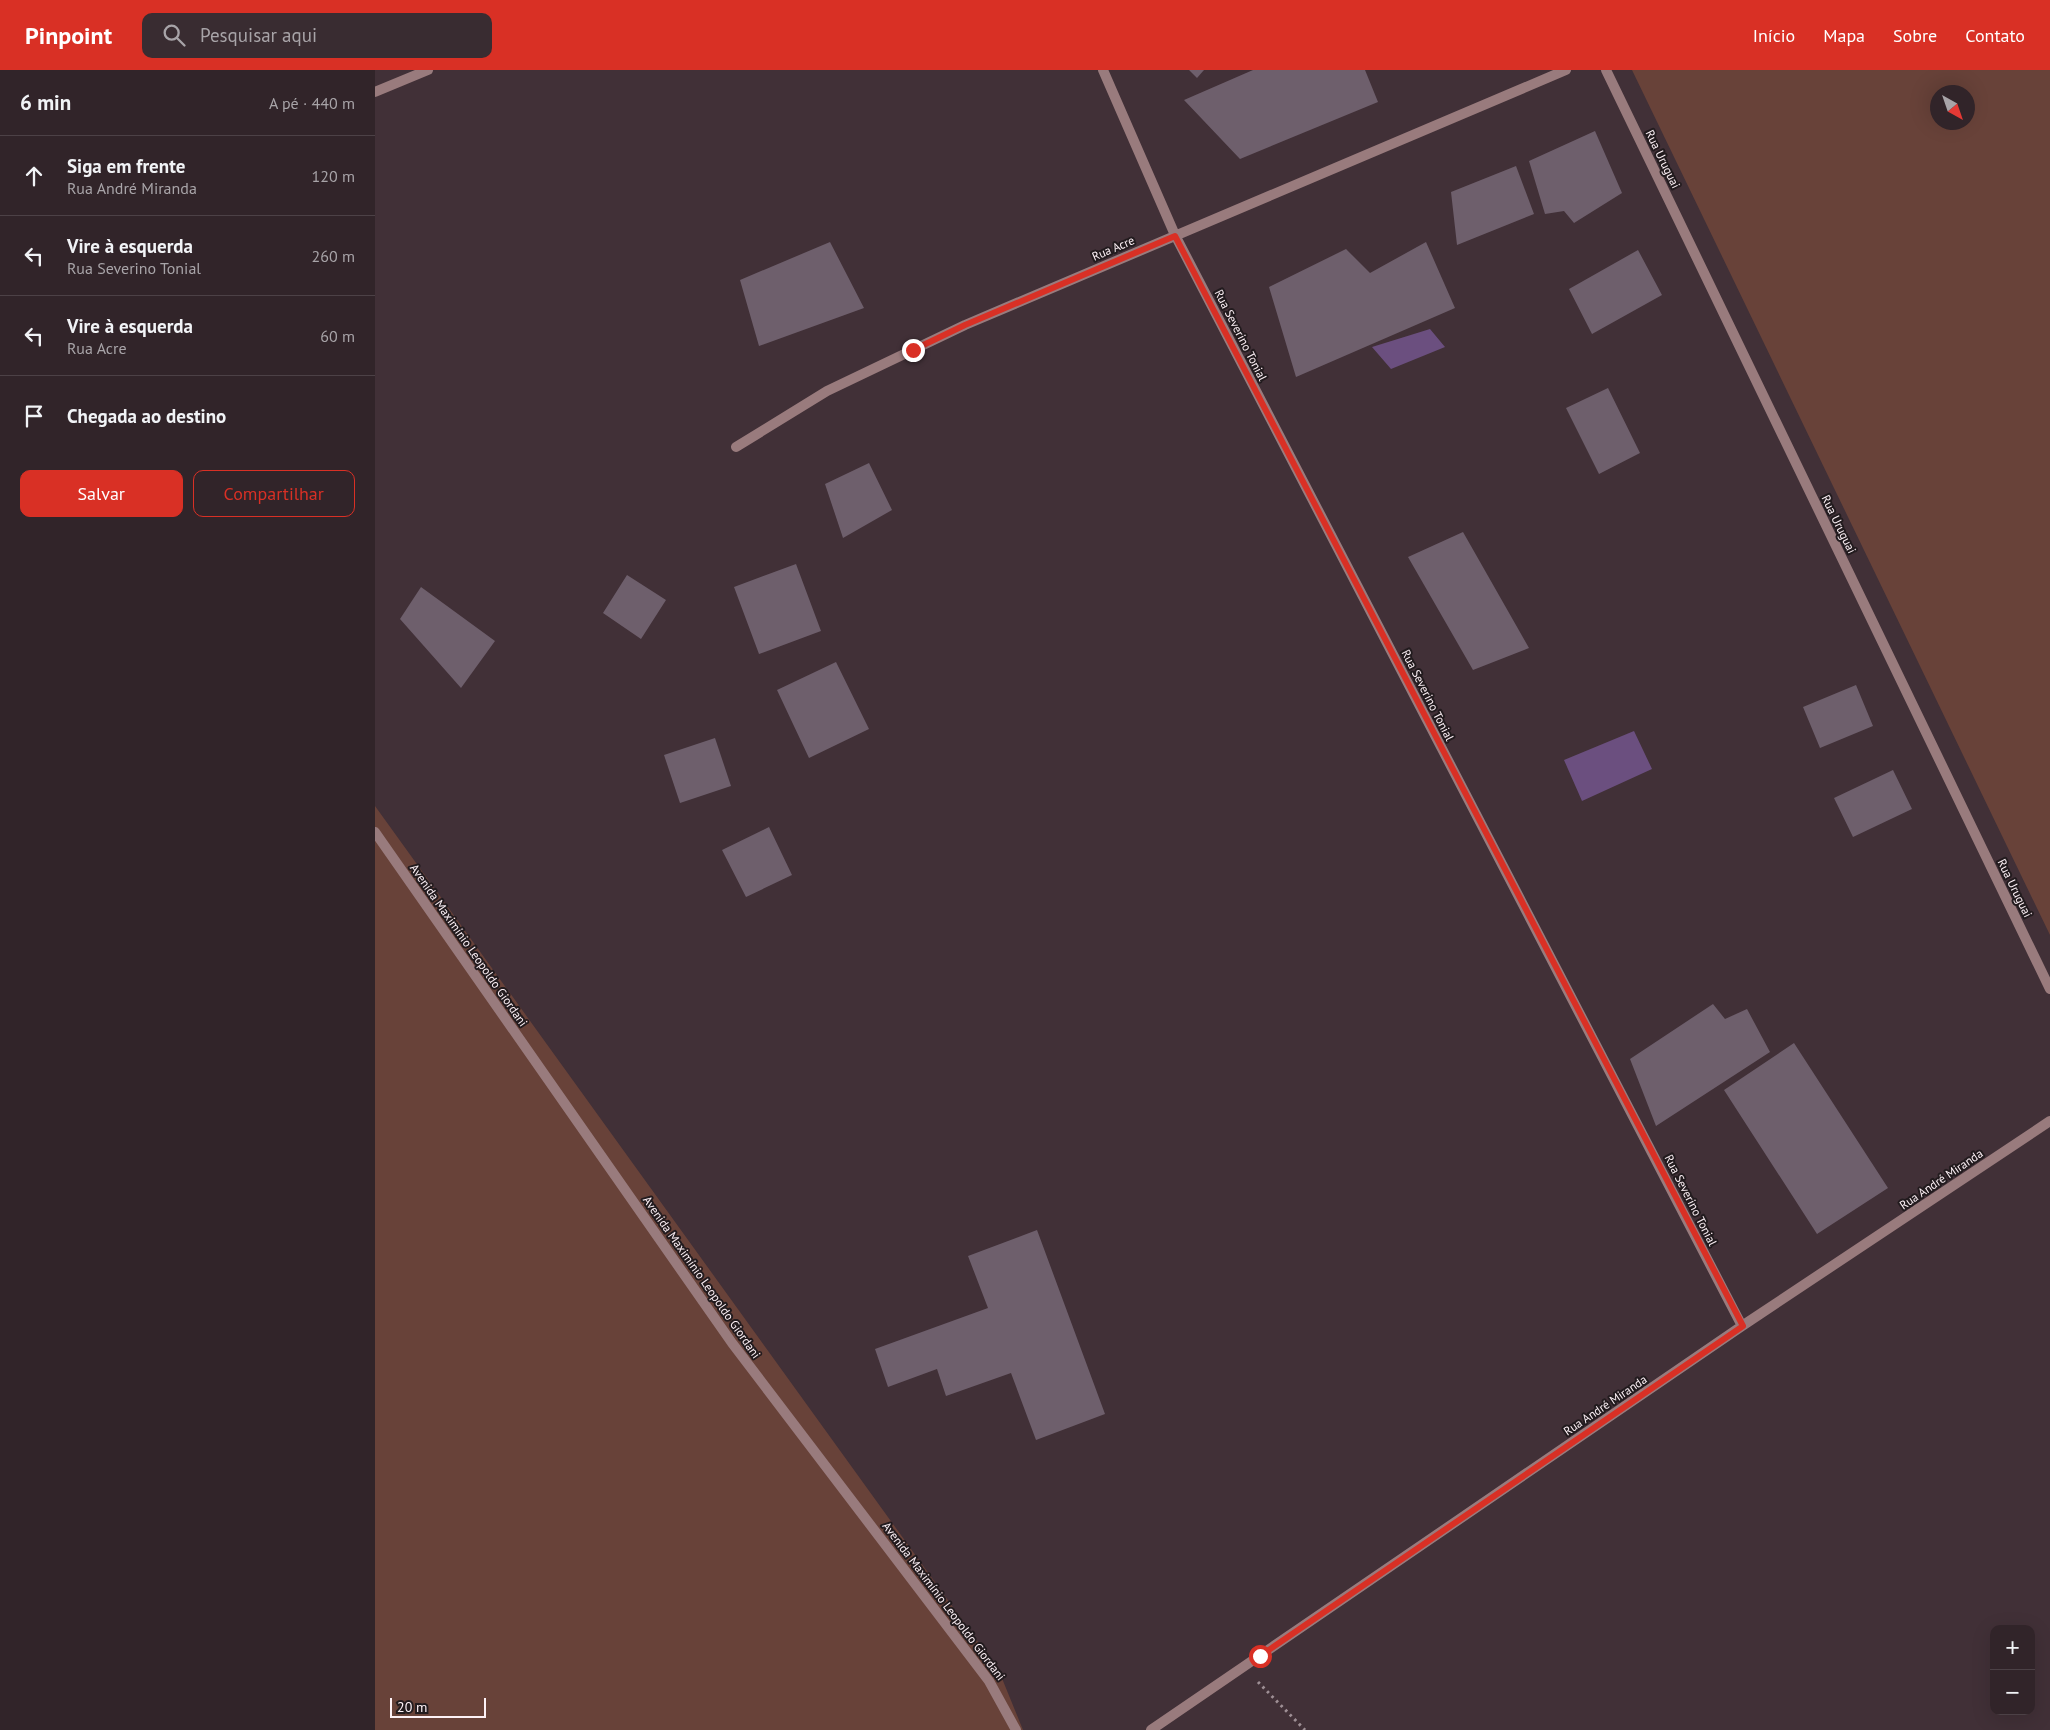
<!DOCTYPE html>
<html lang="pt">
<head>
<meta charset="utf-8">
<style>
  body { margin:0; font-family:"PT Sans",sans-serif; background:#392c31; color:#f1f3f6 }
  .controls { position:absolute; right:15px; bottom:15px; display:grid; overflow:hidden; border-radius:10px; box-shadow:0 5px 20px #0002 }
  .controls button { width:45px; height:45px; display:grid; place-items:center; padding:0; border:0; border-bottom:1px solid #4c4146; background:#312429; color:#f1f3f6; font:25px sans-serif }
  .compass { position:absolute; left:1555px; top:15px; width:45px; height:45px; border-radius:50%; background:#312429; box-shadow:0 5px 20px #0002; rotate:140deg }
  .scale { position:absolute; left:15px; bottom:12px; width:96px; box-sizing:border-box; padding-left:5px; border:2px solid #fdf1f6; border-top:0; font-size:14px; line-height:18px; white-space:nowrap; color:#fdf1f6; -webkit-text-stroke:4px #221b1e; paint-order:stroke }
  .stop { position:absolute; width:15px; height:15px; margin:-11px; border:4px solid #d93025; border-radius:50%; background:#fff }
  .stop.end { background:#d93025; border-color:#fff; box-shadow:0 1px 5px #0008 }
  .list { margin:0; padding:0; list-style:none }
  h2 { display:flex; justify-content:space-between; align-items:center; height:65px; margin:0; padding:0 20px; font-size:21px }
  h2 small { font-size:16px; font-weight:400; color:#a8a4a8 }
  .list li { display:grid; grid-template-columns:32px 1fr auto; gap:15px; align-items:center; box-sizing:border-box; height:80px; padding:0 20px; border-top:1px solid #4c4146 }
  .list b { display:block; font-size:19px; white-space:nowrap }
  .list p { margin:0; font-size:16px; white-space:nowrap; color:#a8a4a8 }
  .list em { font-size:16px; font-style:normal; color:#a8a4a8 }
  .actions { display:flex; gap:10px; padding:15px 20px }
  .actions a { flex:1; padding:11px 0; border:1px solid #d93025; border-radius:10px; text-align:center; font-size:18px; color:#d93025 }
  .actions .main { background:#d93025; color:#fff }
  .icon { flex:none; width:28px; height:28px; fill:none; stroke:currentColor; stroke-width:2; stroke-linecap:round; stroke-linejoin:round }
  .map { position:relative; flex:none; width:1675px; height:1660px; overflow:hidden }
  header { display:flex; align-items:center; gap:30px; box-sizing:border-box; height:70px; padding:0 25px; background:#d93025; color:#fff }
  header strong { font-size:24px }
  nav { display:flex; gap:28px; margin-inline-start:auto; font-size:18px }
  .search { width:350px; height:45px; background:#392c31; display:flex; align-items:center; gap:12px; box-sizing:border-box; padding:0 18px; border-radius:10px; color:#a8a4a8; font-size:19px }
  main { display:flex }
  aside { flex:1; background:#312429 }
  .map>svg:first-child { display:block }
</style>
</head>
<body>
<header>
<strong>Pinpoint</strong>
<div class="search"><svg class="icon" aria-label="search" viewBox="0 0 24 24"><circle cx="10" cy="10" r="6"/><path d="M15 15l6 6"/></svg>Pesquisar aqui</div>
<nav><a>Início</a><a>Mapa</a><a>Sobre</a><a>Contato</a></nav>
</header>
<main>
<aside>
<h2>6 min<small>A pé · 440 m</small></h2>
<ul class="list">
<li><svg class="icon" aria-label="ahead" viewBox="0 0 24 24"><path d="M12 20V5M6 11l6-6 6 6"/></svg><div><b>Siga em frente</b><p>Rua André Miranda</p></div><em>120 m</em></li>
<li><svg class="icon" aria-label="left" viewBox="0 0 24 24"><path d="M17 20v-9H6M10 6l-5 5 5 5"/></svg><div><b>Vire à esquerda</b><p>Rua Severino Tonial</p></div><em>260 m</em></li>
<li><svg class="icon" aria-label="left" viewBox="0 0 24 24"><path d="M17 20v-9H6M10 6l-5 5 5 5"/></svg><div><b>Vire à esquerda</b><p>Rua Acre</p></div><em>60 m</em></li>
<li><svg class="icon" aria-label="arrive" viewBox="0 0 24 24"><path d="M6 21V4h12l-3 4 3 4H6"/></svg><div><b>Chegada ao destino</b></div></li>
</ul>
<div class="actions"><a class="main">Salvar</a><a>Compartilhar</a></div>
</aside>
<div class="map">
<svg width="1675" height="1660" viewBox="0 0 1675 1660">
  <rect width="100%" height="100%" fill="#413037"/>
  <path fill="#684239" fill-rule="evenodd" d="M1257 0H1675V865ZM1562 22H1592V52H1562Z
    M0 736 624 1601 648 1660H0Z"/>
  <path fill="#6b4f7f" d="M1055 259 1070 277 1016 299 997 277Z
    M1259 661 1277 699 1207 731 1189 690Z"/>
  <path fill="#6e5f6c" d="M814 0H829L822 8Z
    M878 0H990L1003 32 865 89 809 30Z
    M1220 61 1247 123 1199 153 1189 141 1170 144 1154 91Z
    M1141 96 1159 144 1082 175 1076 122Z
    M455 172 489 238 384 276 365 210Z
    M1051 172 1080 238 921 307 894 217 971 179 995 203Z
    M1263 180 1287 225 1217 264 1194 219Z
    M1233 318 1265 383 1224 404 1191 338Z
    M494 393 517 440 468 468 450 414Z
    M1088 462 1154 578 1098 600 1033 487Z
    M421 494 446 561 384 584 359 517Z
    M252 505 291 530 266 569 228 543Z
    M46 517 120 571 86 618 25 549Z
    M461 592 494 659 434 688 402 620Z
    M1481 615 1498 656 1445 678 1428 637Z
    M340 668 356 716 305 733 289 685Z
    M1518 700 1537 739 1478 767 1459 728Z
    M394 757 417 805 371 827 347 780Z
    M1338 934 1350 949 1372 939 1395 982 1281 1056 1255 989Z
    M1419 973 1513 1118 1442 1164 1349 1020Z
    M662 1160 730 1344 661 1370 636 1303 571 1326 562 1299 513 1317 500 1279 613 1238 593 1186Z"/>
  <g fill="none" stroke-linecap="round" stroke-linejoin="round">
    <path stroke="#9e8f95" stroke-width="3" stroke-dasharray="2.5 4" stroke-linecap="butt" d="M883 1612 930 1660"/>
    <path stroke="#997b7d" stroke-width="10" d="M728 0 800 165 1367 1256
      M1231 0 1675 919
      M0 22 53 0
      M361 377 452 321 590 255 1191 0
      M776 1660 1367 1256 1675 1051"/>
    <path stroke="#997b7d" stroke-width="10" d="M0 762 357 1273 614 1611 641 1660"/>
  </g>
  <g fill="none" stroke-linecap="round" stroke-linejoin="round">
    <path stroke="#d93025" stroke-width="6" d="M538 280 590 255 800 166 1368 1256 885 1586"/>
  </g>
  <g text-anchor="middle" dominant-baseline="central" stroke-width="4" stroke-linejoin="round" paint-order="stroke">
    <g font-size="12" fill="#fdf1f6" stroke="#221b1e">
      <text transform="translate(1288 89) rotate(64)">Rua Uruguai</text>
      <text transform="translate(738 178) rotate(-23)">Rua Acre</text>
      <text transform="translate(866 265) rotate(63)">Rua Severino Tonial</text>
      <text transform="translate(1464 454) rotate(64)">Rua Uruguai</text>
      <text transform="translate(1053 625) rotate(63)">Rua Severino Tonial</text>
      <text transform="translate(1640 818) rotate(64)">Rua Uruguai</text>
      <text transform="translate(94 875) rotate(55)">Avenida Maximínio Leopoldo Giordani</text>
      <text transform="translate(1566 1109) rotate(-34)">Rua André Miranda</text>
      <text transform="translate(1316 1130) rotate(63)">Rua Severino Tonial</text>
      <text transform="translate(327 1207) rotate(55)">Avenida Maximínio Leopoldo Giordani</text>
      <text transform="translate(1230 1335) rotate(-34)">Rua André Miranda</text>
      <text transform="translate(569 1531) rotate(53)">Avenida Maximínio Leopoldo Giordani</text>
    </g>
  </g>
</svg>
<div class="controls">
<button>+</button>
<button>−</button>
</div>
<svg class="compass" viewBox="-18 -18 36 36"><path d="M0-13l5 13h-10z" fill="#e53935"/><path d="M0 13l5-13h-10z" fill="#a8a4a8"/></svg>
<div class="scale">20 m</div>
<div class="stop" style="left:885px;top:1586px"></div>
<div class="stop end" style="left:538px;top:280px"></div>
</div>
</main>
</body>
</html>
